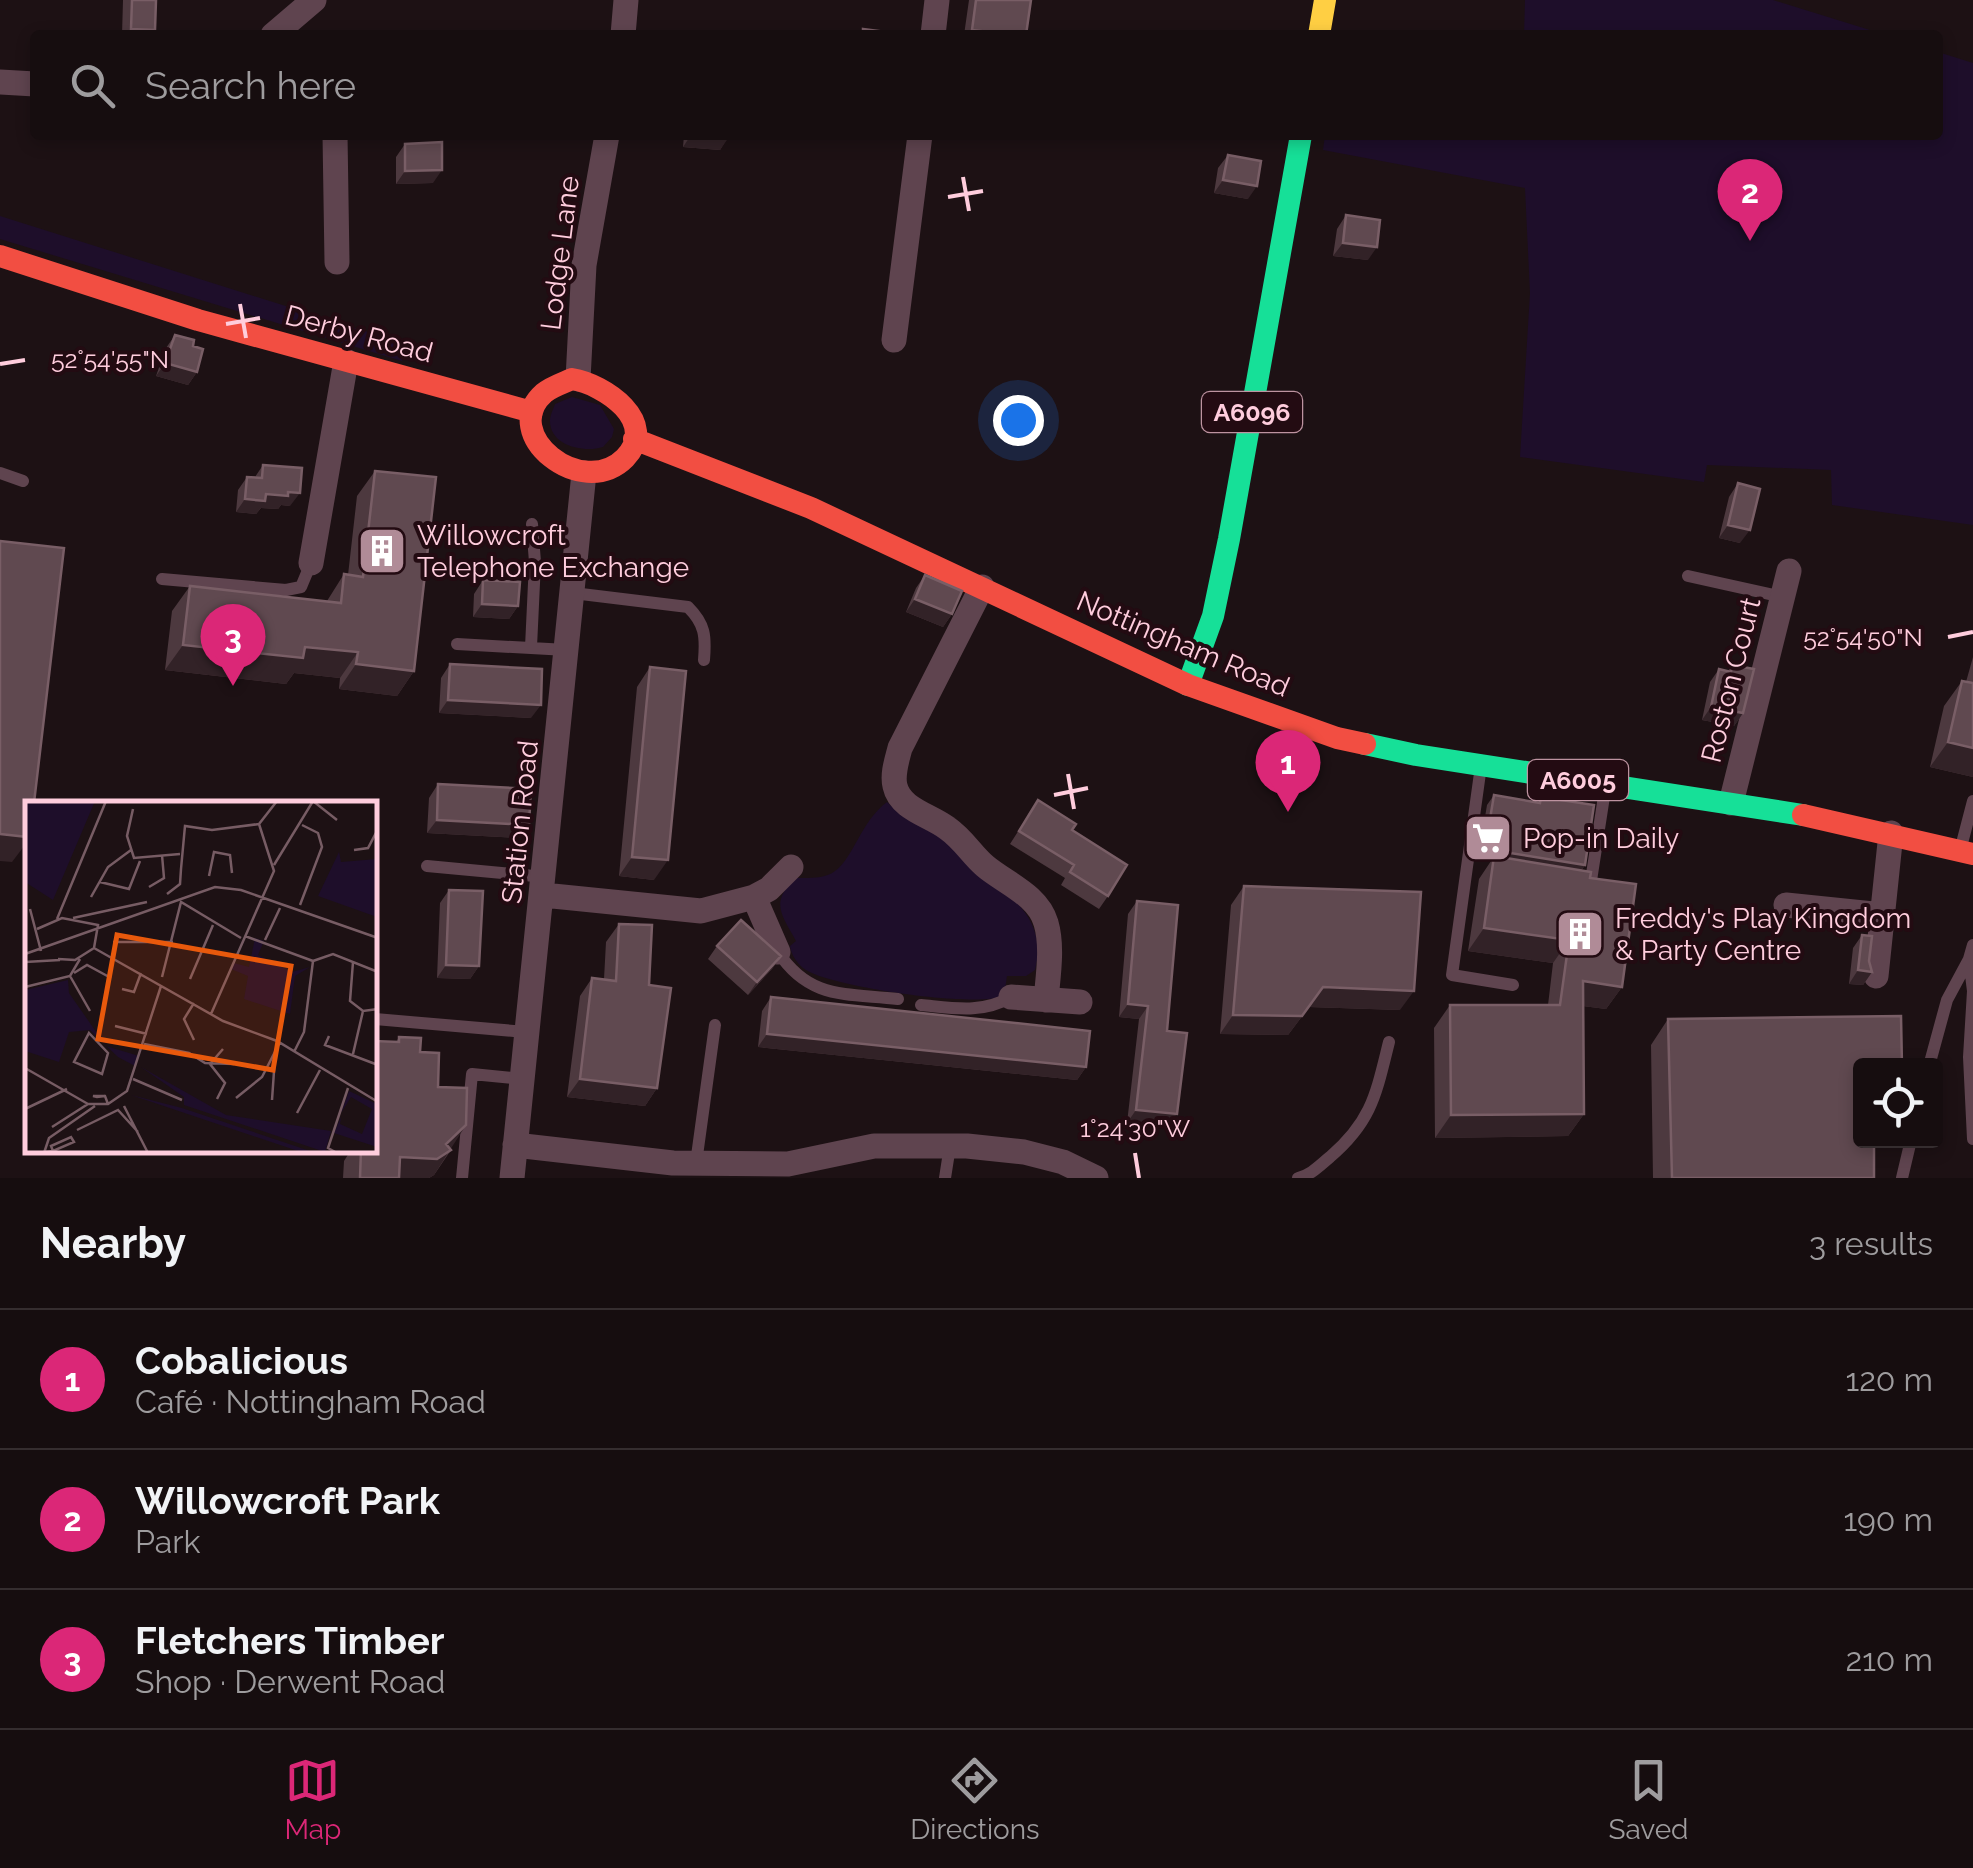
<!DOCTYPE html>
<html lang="en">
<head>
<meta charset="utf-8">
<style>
  body { margin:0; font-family:Raleway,sans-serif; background:#231b1d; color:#f1f3f6 }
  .controls { position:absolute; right:30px; bottom:30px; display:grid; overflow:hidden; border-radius:10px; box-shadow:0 5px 15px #0003 }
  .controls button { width:90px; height:90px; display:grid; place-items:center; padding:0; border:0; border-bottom:2px solid #352d2f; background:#160d0f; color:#f1f3f6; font:50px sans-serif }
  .you { position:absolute; left:1018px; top:420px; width:35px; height:35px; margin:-25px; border:8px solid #fff; border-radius:50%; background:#1a73e8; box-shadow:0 0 0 15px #1a73e833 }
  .badge { display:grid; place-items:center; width:65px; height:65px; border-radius:50%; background:#db2777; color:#fff; font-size:32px; font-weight:700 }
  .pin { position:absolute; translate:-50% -82px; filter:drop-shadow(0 2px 5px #0008) }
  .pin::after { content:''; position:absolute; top:52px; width:35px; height:30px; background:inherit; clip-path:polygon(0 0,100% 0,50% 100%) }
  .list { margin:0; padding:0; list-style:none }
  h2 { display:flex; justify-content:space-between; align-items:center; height:130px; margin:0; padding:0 40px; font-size:42px }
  h2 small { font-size:32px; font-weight:400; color:#9e9c9e }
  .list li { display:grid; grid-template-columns:65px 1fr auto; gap:30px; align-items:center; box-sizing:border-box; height:140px; padding:0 40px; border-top:2px solid #352d2f }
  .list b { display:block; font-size:38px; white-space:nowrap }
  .list p { margin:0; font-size:32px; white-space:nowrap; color:#9e9c9e }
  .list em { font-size:32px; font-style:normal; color:#9e9c9e }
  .icon { flex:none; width:55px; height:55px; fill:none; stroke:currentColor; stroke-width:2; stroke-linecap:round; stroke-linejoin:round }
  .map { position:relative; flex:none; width:1973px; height:1178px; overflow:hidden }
  .search { position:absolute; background:#160d0f; box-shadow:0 5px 15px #0003; left:30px; right:30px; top:30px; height:110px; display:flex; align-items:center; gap:25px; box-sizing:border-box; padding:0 35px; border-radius:10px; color:#9e9c9e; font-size:38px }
  .sheet { height:550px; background:#160d0f }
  nav { display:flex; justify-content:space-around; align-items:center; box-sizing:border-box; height:140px; border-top:2px solid #352d2f; background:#160d0f; font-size:28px; color:#9e9c9e }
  nav a { display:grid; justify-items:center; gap:5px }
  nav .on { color:#db2777 }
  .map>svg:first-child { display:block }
</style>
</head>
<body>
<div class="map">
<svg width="1973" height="1178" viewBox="0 0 1973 1178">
  <rect width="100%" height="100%" fill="#1d1114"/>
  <path fill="#1e0e2a" d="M1525 0H1773L1886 35H1524Z
    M1938 52 1973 63V525L1832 505 1831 470 1707 465 1704 482 1520 457 1530 293 1525 188 1323 150 1325 135H1938Z
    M0 216 406 344 402 361 0 239Z
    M572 397 600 405 614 429 612 437 603 447C584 453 550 446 550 421 550 415 553 410 555 404Z
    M887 802C905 819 919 822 940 834 954 843 968 858 981 869 1013 898 1048 922 1035 970L1026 976H1007L1004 996C975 1008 833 987 806 970 798 965 791 955 790 946L796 941C782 915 769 902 796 878 808 878 825 879 835 871 853 859 861 821 887 802Z"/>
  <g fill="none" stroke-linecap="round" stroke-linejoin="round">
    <path stroke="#5f444f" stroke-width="12" d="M0 473 23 481
      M1688 576 1783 597
      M162 579 286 590 301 587 311 563
      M573 593 688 607C705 624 706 636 704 660
      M457 644 567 650
      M531 647 535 562 532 524
      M1480 773 1452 975 1513 985
      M1961 847 1973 801
      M427 866 545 877
      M1583 885 1590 887 1605 790
      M778 952C810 1000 846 993 898 999
      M1969 959 1973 991 1969 1057 1973 1139
      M921 1005C953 1008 982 1014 1011 997
      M375 1019 526 1032
      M1929 1066 1947 1000 1969 959 1973 945
      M696 1163 715 1025
      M462 1178 472 1074 522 1079
      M945 1178 950 1146
      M1298 1178C1311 1175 1319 1166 1330 1157 1372 1121 1376 1094 1389 1042
      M1902 1178 1911 1140"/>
    <path stroke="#5f444f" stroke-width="25" d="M273 35 314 0
      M623 35 626 0
      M933 35 937 0
      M0 82 35 84
      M335 135 337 262
      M894 340 920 135
      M578 379 584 265 607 135
      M311 563 346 361
      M982 587 900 748C897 760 892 774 895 786 900 809 930 815 947 828 964 840 971 854 985 866 1005 883 1038 895 1046 923 1053 947 1048 976 1046 1000
      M1731 803 1789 571
      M543 895 701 911 754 897 769 889 791 867
      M754 897 778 952
      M1786 905 1883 915
      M1876 976 1891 833
      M1011 997 1080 1002
      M515 1145 673 1163 788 1164 874 1146H967L1024 1152 1063 1162 1096 1178
      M512 1178 584 473"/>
    <path stroke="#16e098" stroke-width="22" d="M1188 685 1213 616 1229 539 1301 135
      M1365 744 1416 755 1803 815"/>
    <path stroke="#ffcf43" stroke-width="22" d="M1319 35 1325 0"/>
    <path stroke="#f24e42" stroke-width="22" d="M0 256 198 320 532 412
      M572 379C604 384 660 422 625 458 582 501 498 434 544 393 551 387 563 383 572 379Z
      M634 439 811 508 1188 685 1337 738 1365 744
      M1803 815 1973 854"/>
  </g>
  <path fill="#4d393f" d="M123 0H156L155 30 151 35H122Z
    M969 0H1031L1026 35H964Z
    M684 135H729L720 150 683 147Z
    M405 144 433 183 396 184V157Z
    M1228 155 1248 199 1214 193 1218 168Z
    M1346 215 1368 260 1333 256 1337 229Z
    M175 335 193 346 197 372 188 385 156 376 166 348Z
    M263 465 290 506 281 505 278 509 261 508 256 514 236 512 238 490 247 477H255Z
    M375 471 414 671 397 696 339 689 340 678 294 673 286 684 165 670 172 611 190 586 327 601 344 574 348 575 357 496Z
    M1738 483 1740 543 1719 538 1729 497Z
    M925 575 952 614 943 627 906 612 916 588Z
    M483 580 518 606 509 619 473 617 474 594Z
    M1973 657V777L1930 767 1944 706 1962 681 1966 682Z
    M450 664 531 718 439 713 441 678Z
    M1732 665 1743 713 1734 726 1702 720 1710 682 1719 669 1728 671Z
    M650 667 654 880 619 876 637 687Z
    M438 784 520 838 427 833 429 798Z
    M1494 795 1537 802 1541 797 1585 865 1581 871 1590 878 1622 987 1606 1009 1583 1006 1584 1114 1568 1136 1435 1138 1434 1028 1450 1005H1548L1553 963 1468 951 1479 879 1491 861 1478 859 1487 805Z
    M1038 800 1072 830 1108 896 1099 909 1061 885 1065 878 1010 844Z
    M1244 886 1400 1010 1309 1007 1288 1035 1220 1034 1231 905Z
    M449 890 479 966 470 979 437 978 440 903Z
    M1137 901 1167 1031V1127L1127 1123 1139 1019 1119 1017 1128 914Z
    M619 924 649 985 657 1088 645 1106 567 1097 580 996 592 978 604 979 606 942Z
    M1862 935 1872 972 1863 985 1849 984 1853 948Z
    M717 946 781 956 772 969 748 995 708 959Z
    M771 997 1086 1067 1077 1080 758 1047 762 1011Z
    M1668 1019 1860 1140H1890L1885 1147H1874V1178H1653L1651 1045Z
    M399 1037 420 1052 438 1087 451 1150 434 1175 429 1178H343L344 1161 351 1150H375L396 1042Z"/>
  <path fill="#322227" d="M131 29 155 30 151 35H127Z
    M972 30 1013 35H968Z
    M691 135H707L729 137 720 150 683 147Z
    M442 170 433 183 396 184 405 171Z
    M1223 180 1257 186 1248 199 1214 193Z
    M1343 243 1377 247 1368 260 1333 256Z
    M165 363 197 372 188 385 156 376Z
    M288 492 300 493 290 506 281 505 278 509 261 508 256 514 236 512 245 499 266 494Z
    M1728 525 1750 530 1740 543 1719 538Z
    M915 599 952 614 943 627 906 612Z
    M482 604 518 606 509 619 473 617Z
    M183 645 305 647 358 652 340 678 294 673 286 684 165 670Z
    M356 664 414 671 397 696 339 689Z
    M448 700 541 705 531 718 439 713Z
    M1711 707 1743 713 1734 726 1702 720Z
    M1948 742 1973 748V777L1930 767Z
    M437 820 529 825 520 838 427 833Z
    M0 834 28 837V841L12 862 0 861Z
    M1485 849 1585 865 1578 875 1494 856 1491 861 1478 859Z
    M632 857 668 860 654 880 619 876Z
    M1484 928 1569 940 1553 963 1468 951Z
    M781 956 772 969 748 995 757 982Z
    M446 965 479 966 470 979 437 978Z
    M1858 970 1872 972 1863 985 1849 984Z
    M1583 981 1622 987 1606 1009 1567 1004Z
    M1323 987 1414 991 1400 1010 1309 1007 1288 1035 1220 1034 1233 1015Z
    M1128 1004 1148 1006 1139 1019 1119 1017Z
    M767 1034 1086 1067 1077 1080 758 1047Z
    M580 1079 657 1088 645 1106 567 1097Z
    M1136 1110 1177 1114 1167 1127 1127 1123Z
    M1584 1114 1568 1136 1435 1138 1451 1115Z
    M466 1125 434 1175 429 1178H385L400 1157 446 1144Z
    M1861 1140H1890L1885 1147 1856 1148Z"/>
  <path fill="#604950" stroke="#795e66" stroke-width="2.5" d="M132 0H156L155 30 131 29Z
    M976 0H1031L1026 35H1013L972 30Z
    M863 29 895 33V35H863Z
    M442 142V170L405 171V144Z
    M1228 155 1261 161 1257 186 1223 180Z
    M1346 215 1380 220 1377 247 1343 243Z
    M175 335 194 340 193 346 203 349 197 372 165 363Z
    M263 465 302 468 300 493 288 492V496L266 494 265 501 245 499 247 477 262 478Z
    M375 471 436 477 414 671 356 664 358 652 305 647 303 658 183 645 190 586 341 603 344 574 363 577Z
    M1738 483 1760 489 1750 530 1728 525Z
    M0 541 64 548 34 803H28V837L0 834Z
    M925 575 962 591 952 614 915 599Z
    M483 580 520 582 518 606 482 604Z
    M450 664 542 669 541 705 448 700Z
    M1732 665 1754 669 1743 713 1711 707 1719 669 1731 672Z
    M650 667 686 671 668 860 632 857Z
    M1962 681 1973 683V748L1948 742Z
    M438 784 531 789 529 825 437 820Z
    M1494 795 1540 803 1541 797 1594 805 1585 865 1485 849Z
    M1038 800 1076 824 1072 830 1127 865 1108 896 1070 872 1074 865 1019 831Z
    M1494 856 1591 872 1590 878 1636 884 1622 987 1583 981 1584 1114 1451 1115 1450 1005H1560L1569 940 1484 928Z
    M1244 886 1421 892 1414 991 1323 987 1302 1016 1233 1015Z
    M449 890 483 891 479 966 446 965Z
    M1137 901 1178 905 1167 1031 1187 1033 1177 1114 1136 1110 1148 1006 1128 1004Z
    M741 920 781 956 757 982 717 946Z
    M619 924 652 925 649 985 671 988 657 1088 580 1079 592 978 616 981Z
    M1862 935 1872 936 1869 961 1872 972 1858 970Z
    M771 997 1090 1031 1086 1067 767 1034Z
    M1901 1016 1902 1066H1860V1140H1874V1178H1672L1668 1019Z
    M399 1037 421 1038 420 1052 439 1053 438 1087 467 1088 466 1125 446 1144 451 1150 437 1159 400 1157 399 1178H360L361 1150H375V1041L399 1042Z"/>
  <path fill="none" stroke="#ffcddd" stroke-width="4" d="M963 177 969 211M948 197 983 191M240 304 246 338M226 324 260 318M0 364 25 360M1948 637 1973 632M1068 774 1074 809M1054 795 1088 788M1135 1153 1139 1178"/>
  <defs>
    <g id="building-square" transform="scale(2.5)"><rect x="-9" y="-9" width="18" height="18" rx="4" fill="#b08b97" stroke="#230b12"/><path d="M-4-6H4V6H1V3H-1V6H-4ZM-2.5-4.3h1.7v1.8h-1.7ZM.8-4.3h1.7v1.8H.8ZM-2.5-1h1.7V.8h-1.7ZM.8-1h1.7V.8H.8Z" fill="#fff"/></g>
    <g id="supermarket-square" transform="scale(2.5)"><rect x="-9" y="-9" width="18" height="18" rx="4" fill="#b08b97" stroke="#230b12"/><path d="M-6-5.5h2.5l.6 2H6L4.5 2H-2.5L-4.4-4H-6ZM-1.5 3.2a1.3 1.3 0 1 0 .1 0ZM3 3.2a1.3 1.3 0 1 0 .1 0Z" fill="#fff"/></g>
  </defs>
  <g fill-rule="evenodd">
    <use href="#building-square" x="382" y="551"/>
    <use href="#supermarket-square" x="1488" y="838"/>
    <use href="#building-square" x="1580" y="934"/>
  </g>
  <g text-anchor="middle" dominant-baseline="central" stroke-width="8" stroke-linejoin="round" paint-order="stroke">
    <g fill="#230b12" stroke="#bd93a0" stroke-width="2.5">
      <rect x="1202" y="392" width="100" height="40" rx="8"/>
      <rect x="1528" y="760" width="100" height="40" rx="8"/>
    </g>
    <g font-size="25" font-weight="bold" fill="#ffcddd">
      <text x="1252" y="412">A6096</text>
      <text x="1578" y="780">A6005</text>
    </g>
    <g font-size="28" fill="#ffcddd" stroke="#230b12">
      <text transform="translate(560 253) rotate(-83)">Lodge Lane</text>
      <text transform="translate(359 334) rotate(15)">Derby Road</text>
      <text transform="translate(1183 644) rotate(23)">Nottingham Road</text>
      <text transform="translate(1731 680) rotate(-76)">Roston Court</text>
      <text transform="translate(520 822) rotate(-84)">Station Road</text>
    </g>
    <g font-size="28" fill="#ffcddd" stroke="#230b12" text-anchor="start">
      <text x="417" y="535">Willowcroft<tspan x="417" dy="32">Telephone Exchange</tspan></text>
      <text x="1523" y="838">Pop-in Daily</text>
      <text x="1615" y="918">Freddy's Play Kingdom<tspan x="1615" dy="32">&amp; Party Centre</tspan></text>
    </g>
  </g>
  <g transform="translate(25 801)">
    <rect width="352" height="352" fill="#1d1114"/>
    <path d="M0 0H70L28 99 0 81ZM314 51 316 61 352 58V116L293 95ZM230 137 239 140 233 154 267 171 285 166 270 175 265 213 219 198 223 175 206 168 209 162 224 166ZM43 179 44 192 81 245 114 255 110 265 93 256 65 229 44 231 34 261 0 250V189ZM116 266 201 314 306 330 300 351 159 304V296ZM324 290 352 303V346L309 332 316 316 315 323 337 333 347 308 326 296 316 312ZM106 294 157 307 291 352H279Z" fill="#1e0e2a"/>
    <path fill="none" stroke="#775c64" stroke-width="2.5" d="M108 8 102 35 109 57 155 53M329 49 343 47 353 28M249 64 288 0 312 19M156 68 160 25 187 29 234 23 252 0M184 75 189 51 205 54 207 72M75 81 104 88 115 60M124 86 139 77 137 54M142 93 155 83 156 68M66 96 83 66 106 49M275 104 297 46 293 32 277 24M5 108 16 150M48 117 122 101M32 118 81 0M12 128 37 117 73 124 69 147 50 159 33 158M220 135 288 160M240 139 255 107M88 141H148M69 147 198 220 252 240 353 301M0 153 190 86 216 89 353 137M288 160 308 153 353 171M0 161 35 159M328 161 325 200 338 210 353 208M49 172 62 164 86 177M45 175 65 210M137 176 156 101 216 137M165 178 188 124M0 186 45 175 55 158M97 188 109 191 116 172M169 202 159 218 169 239M186 213 249 70 234 23M90 225 122 233M64 232 83 252 77 273 49 261ZM304 235 300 244 353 264M119 243 164 252 180 262 209 263M269 251 279 231 288 160M328 253 338 210M0 267 63 303M108 278 157 299M80 295H68L72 296 80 295 83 303M211 297 237 276 255 241M192 298 200 282 185 263 198 248M247 299 250 256M99 305 123 352M0 308 42 288M272 312 295 269M27 326 63 303H83L102 290 136 185M52 329 93 309 113 331M19 351 28 350 49 341 46 336 26 345 28 350M19 352 24 337 70 305M312 352 303 347 323 287"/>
    <path fill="#e8590c" fill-opacity="0.15" stroke="#e8590c" stroke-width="5" d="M92 134 266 165 248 269 73 238Z"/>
    <rect width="352" height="352" fill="none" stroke="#ffcddd" stroke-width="5"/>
  </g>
  <g font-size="25" text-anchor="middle" fill="#ffcddd" stroke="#230b12" stroke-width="8" stroke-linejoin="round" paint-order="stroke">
    <text x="110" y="368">52°54'55"N</text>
    <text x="1863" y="646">52°54'50"N</text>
    <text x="1135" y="1137">1°24'30"W</text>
  </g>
</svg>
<div class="controls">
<button><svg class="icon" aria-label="locate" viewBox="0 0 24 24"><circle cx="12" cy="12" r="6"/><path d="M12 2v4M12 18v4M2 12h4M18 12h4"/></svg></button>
</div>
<div class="you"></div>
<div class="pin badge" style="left:1288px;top:812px">1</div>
<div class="pin badge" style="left:1750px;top:241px">2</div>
<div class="pin badge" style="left:233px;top:686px">3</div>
<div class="search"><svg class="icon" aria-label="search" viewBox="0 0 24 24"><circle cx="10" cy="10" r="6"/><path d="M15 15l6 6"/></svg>Search here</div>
</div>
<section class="sheet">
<h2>Nearby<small>3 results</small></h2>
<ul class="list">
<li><span class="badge">1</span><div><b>Cobalicious</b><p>Café · Nottingham Road</p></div><em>120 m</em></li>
<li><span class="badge">2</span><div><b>Willowcroft Park</b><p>Park</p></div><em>190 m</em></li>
<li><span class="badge">3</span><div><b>Fletchers Timber</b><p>Shop · Derwent Road</p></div><em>210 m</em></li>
</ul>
</section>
<nav>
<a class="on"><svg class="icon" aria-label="map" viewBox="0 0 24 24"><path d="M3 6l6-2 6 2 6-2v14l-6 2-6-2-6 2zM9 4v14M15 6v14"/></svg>Map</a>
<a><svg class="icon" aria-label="directions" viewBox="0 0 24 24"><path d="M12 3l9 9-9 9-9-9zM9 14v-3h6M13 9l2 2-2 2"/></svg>Directions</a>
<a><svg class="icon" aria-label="saved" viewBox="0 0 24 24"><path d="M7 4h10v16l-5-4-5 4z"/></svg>Saved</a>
</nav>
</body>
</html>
